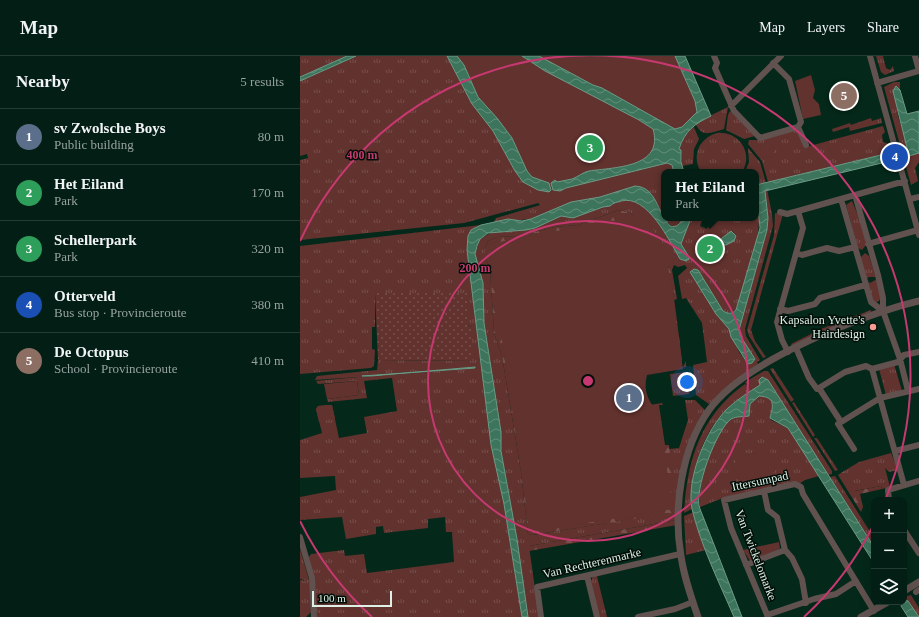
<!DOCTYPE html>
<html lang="en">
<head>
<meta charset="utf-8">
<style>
  body { margin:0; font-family:"Times New Roman",serif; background:#112b22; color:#f1f3f6 }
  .controls { position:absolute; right:12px; bottom:12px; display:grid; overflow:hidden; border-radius:8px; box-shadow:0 4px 16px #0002 }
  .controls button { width:36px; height:36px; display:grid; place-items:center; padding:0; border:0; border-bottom:1px solid #243c34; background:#031e14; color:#f1f3f6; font:20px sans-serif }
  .scale { position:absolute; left:12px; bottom:10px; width:80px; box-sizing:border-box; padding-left:4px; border:2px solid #ddf1e7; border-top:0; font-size:11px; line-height:14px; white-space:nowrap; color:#ddf1e7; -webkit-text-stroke:3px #020e08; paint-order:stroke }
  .you { position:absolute; left:387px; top:326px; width:14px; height:14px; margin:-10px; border:3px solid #fff; border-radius:50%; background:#1a73e8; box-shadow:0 0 0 6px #1a73e833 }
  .badge { display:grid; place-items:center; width:26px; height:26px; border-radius:50%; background:#db2777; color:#fff; font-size:13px; font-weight:700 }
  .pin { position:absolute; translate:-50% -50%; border:2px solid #fff; box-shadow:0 1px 4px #0006 }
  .popup { position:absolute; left:361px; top:113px; width:98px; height:52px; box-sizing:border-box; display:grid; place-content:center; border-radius:8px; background:#031e14; filter:drop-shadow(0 1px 3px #0005); font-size:13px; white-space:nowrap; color:#97a2a0 }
  .popup b { font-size:15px; color:#f1f3f6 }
  .popup::after { content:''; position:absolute; left:50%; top:100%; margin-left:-8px; border:8px solid transparent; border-top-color:#031e14 }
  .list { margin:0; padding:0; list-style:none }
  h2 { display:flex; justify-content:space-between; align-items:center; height:52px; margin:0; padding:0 16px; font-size:17px }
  h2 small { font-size:13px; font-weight:400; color:#97a2a0 }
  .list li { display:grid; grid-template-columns:26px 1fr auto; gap:12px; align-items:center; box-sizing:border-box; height:56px; padding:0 16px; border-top:1px solid #243c34 }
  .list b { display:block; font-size:15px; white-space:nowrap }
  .list p { margin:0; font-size:13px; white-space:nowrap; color:#97a2a0 }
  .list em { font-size:13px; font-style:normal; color:#97a2a0 }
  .icon { flex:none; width:22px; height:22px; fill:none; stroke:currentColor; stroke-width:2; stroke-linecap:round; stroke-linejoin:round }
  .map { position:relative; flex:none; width:619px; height:561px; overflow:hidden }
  header { display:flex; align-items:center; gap:24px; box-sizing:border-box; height:56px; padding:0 20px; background:#031e14; border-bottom:1px solid #243c34 }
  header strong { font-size:19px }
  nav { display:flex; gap:22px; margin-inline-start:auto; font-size:14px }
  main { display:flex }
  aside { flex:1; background:#031e14 }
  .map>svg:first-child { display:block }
</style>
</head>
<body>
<header>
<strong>Map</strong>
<nav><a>Map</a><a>Layers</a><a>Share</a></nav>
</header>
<main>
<aside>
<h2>Nearby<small>5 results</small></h2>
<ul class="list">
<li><span class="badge" style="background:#5c6f8a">1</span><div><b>sv Zwolsche Boys</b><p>Public building</p></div><em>80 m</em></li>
<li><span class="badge" style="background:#2e9e5b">2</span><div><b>Het Eiland</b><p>Park</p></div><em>170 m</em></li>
<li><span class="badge" style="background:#2e9e5b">3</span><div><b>Schellerpark</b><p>Park</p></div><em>320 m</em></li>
<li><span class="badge" style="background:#1a4fb4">4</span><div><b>Otterveld</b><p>Bus stop · Provincieroute</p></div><em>380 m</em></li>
<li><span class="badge" style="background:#8d6e63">5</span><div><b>De Octopus</b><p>School · Provincieroute</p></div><em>410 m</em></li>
</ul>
</aside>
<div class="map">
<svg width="619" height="561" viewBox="0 0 619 561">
  <defs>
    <pattern id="grass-tufts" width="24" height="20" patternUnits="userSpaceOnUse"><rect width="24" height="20" fill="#61322e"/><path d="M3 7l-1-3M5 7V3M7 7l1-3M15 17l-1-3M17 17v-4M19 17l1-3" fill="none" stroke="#77504c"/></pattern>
    <pattern id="forest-firs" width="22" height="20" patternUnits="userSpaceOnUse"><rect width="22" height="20" fill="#61322e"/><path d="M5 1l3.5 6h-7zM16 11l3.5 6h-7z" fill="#77504c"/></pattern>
    <pattern id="garden-dots" width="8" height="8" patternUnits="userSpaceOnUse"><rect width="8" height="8" fill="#61322e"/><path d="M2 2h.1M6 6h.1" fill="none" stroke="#77504c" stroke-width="1.8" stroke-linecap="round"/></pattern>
    <pattern id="water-waves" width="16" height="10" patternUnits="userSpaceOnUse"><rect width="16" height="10" fill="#3d745c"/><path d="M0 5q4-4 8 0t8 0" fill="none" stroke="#628f7b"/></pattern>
  </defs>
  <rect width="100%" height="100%" fill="#04281a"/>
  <path fill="url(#grass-tufts)" fill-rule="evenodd" d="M0 0H47L0 21Z
    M56 0H147L172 48 193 75 215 115 223 126 253 143 164 167 0 184V104L8 102 7 98 0 100V25Z
    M576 0H583L586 12 590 14 593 10 594 15 585 19 581 16Z
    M594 26H600V34L596 31 595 33 598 60 608 90 606 98H608L609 100 619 97V106L615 112 618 125 611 129 584 31Z
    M428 51 424 73C410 77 402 82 395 67Z
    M430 55 455 80 444 83 426 74 428 59Z
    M571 62 572 65 581 62 582 67 550 75 549 71 533 76 532 73 550 67 551 69Z
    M393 69 399 83 394 93 393 106V108L382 110 381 94H379L384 80Z
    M583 70 585 76 582 79 583 86 589 88 593 105 590 103 586 106 587 100 584 98 468 126 462 105 448 88 449 84H459L494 74 497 75 506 91Z
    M417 77C439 75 454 97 442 116H401C391 100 399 82 417 77Z
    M448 92 460 106 466 127 456 129V116H445L449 106Z
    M364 118V161L351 137 266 148 231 163 194 166 196 162 254 145Z
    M467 133 472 158 473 170 445 273 446 280 460 304 457 306 458 308 442 319 441 321 409 348 396 339 393 309 407 306 402 267 386 242 382 243 378 220 387 212 385 209 378 211 374 209 372 214 377 243 374 244 369 211 366 213 365 220 377 299 382 306 375 307 376 313 383 311 386 305V311L338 319 334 318 331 310 375 303 363 217 305 225V232H302V236L306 235 309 257 293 260 289 234H286L295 292 293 293 285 239 274 240 284 239 292 296 207 309 208 314 293 301 302 358 217 371 189 191 236 183 277 172 338 163 331 157 319 154 278 169 255 171 218 180 197 181 188 185 185 192V201L190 213 194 277 202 300 221 416 228 478 233 479 375 456 377 454 368 396 369 393 379 392 388 364 385 344H395L405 354C404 363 394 375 391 385 382 410 377 437 377 464L229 490 239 561H228L217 483 201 394V376L184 267 183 227 175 198 180 183 192 176 226 174 235 172 261 160 273 162 303 151 310 150C313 147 317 146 321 145 347 138 369 184 380 203L386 205 389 201 381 188 391 162H403L400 170 407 173 411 162H456V144C467 171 445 226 436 254L428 257 423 255 398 214 394 213 390 216 416 258 429 273 439 296 448 308 452 307 455 303 441 281 439 274 467 174 468 162 464 137ZM432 175 436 180 434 185 426 189 421 188V183Z
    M552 145 563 171 566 189 562 194 558 192 546 149Z
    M475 157 483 158 451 274 455 285 466 301 463 302 449 280 447 274 474 179Z
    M365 162H383L379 169 375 171 368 168Z
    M181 169 171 174 167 194 191 389 204 448 222 561H17L9 501 11 498 44 494 45 500 64 498 67 517 154 506 152 476H146L145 461 128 463V472L84 477 83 470 76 471V478L46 483 42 461 0 464V441L36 434 35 420 0 422V384L22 377 16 353 18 350 32 349 39 382 67 377 64 361 97 355 92 322 64 325 67 342 28 346 27 343 59 339 57 325 18 328 16 325 58 321 15 324 17 320 77 314 78 304 172 305V271L75 237V271H72V293L75 294 74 310 71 312 0 318V190ZM174 311 175 312 62 321V320Z
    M565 197 569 200 576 221H569L565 224 560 202Z
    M577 223 581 243 577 246H573L568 225 570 227Z
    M571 254V256L492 290 491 288 521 273Z
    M594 308 602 335 586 339 579 313Z
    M473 312 494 344 491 346 470 313Z
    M464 315H468L532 415V418L528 419 460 329C449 336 438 343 428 352 402 376 389 419 392 453L384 457C387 405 400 360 445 328L447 330 445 326Z
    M386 316 389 338 373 340 370 318Z
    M459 340C482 342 468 355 471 364L488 372 519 420 505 424 499 428 423 442 400 451C398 426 410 380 430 364 436 359 444 362 450 357V348Z
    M494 346 515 379 513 381 492 347Z
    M514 382H517L538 414 535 415Z
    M591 397 598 414 589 416 585 412 590 431 582 433 581 430 554 435 544 415 559 406Z
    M535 420 574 482V491L530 421Z
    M394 456 406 494 386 499 384 460Z
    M0 493 10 527 11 556 6 561H0V524L7 525 0 523Z
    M293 520H297L307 561H298L291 525Z
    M611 539 619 552V561L604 544V541Z"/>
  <path fill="url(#forest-firs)" d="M319 154 331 157 339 163 277 172 350 349 362 347 363 349H359L365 389H369L377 455 373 457 232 479 228 478 221 416 202 300 194 277 190 213 185 201V192L188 185 197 181 218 180 255 171 278 169Z
    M370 211 382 304 381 305 366 213Z
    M544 415 555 435 581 430 582 433 560 438 563 451 561 456 538 419Z
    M377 464V469L229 495V490Z"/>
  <path fill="#61322e" d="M156 0H380L405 57 374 79 379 116H364V130L277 154 249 165 176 41Z
    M511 19 515 34 513 42 519 48 521 59 503 63 495 25Z
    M460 94a7 7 0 1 1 14 0a7 7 0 1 1-14 0Z
    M338 161 345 162 375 206 368 210 383 313 347 319C344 330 346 341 353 350H357L373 453 230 476 188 188C238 179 287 168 338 161Z
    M57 325 59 339 27 343 24 328Z
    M26 349H32L35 362 19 366 16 353 18 350Z
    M470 394 475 416 439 424 435 402Z
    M479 486 480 492 478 494 450 505 443 494Z"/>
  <path fill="url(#garden-dots)" d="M75 237H168V270L172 271V305L78 304Z"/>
  <path fill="url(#water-waves)" stroke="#6d9a86" d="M47 0H56L0 25V21Z
    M147 0H157L164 9 178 41 197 62 212 82 227 115 232 121 249 127 251 134 249 136 238 134 223 126 215 115 193 75 172 48Z
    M222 0H239L293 29 302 32 375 73 382 71 397 56 395 45 375 0H385L411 60C394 68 385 75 379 93L381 94V106L384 116H374L372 109 367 107 266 132 260 135 253 134 251 127 255 124 257 126C262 125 267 124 272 123 278 121 283 116 289 115 315 111 364 112 353 73L339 64 245 15Z
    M596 30 600 34 607 58 619 55V97L609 100 593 35Z
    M585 98 589 102 586 106 465 135 468 162 467 174 439 274 441 281 455 303 452 307 448 308 431 281 429 273 416 258 390 216 394 213 398 214 423 255C428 258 432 258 436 254L460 172 456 129Z
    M335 130C357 131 357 157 370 170 377 172 380 168 383 162H391L381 188 389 201V203L386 205 380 203C369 184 347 138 321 145 317 146 313 147 310 150L303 151 273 162 261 160 235 172 226 174 188 177 180 183 177 190 175 198 183 227 184 267 201 376V395L217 483 228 561H222L204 448 191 389 167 194 168 180 171 174 181 169 208 163 222 165 231 163 271 146 300 141Z
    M431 175 436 180 434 185 426 189 421 188V183Z
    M175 311V312L62 320H71Z
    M462 321 468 324 574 491V507L488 372 470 362C473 350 476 341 459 340L450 348 449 360C443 361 437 360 431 363 416 374 393 436 400 453 414 488 428 525 442 561H434C419 526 401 490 392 453 386 423 406 373 428 352 438 343 449 336 460 329L459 324Z
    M604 544 608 545 619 561H608L601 550Z"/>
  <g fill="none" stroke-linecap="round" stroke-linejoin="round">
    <path stroke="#61514f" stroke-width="6" d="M414 0 417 7 415 12 434 55 460 82 498 71 501 66 489 23 473 7
      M570 0 619 179
      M615 0 619 15
      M577 27 619 15
      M431 50 481 0
      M498 71 506 89
      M555 139 578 219 583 242V255L600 303 608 335
      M541 143 571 246 583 255
      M610 143 619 141
      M480 156 487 158 498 155 605 125
      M568 188 618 174
      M496 197 502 199 527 192 539 195 555 191
      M480 253 488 255 515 248 520 242 565 229
      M496 292 509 322 517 333 519 332 541 366
      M488 296 482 284 477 266 503 172 498 155
      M572 313 604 429
      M519 332 545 316 566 310 572 313 598 306 604 299 619 296
      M554 393 538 368 580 342 619 333
      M595 395 619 389
      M464 435 468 454 477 461 485 494 492 502 502 523 506 547
      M589 444 588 434 619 425
      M604 474 619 497
      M0 481 12 522 14 561
      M446 509 485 494
      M287 520 297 561
      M616 536 619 534
      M467 559 514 543 536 538 556 525
      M241 561 237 531 380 498
      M338 561 375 553 393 546
      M468 561 431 472 424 444 495 428 501 431 503 438 574 555"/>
    <path stroke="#61514f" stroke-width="7" d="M604 535 619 526
      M398 561C391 541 384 521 381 500 373 453 381 393 409 354 444 305 561 259 619 245
      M561 561 588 546"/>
  </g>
  <g fill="none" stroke="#c63970" stroke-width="2">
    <circle cx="288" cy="325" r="160"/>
    <path d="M573 470A320 320 0 0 1 504 561M72 561A320 320 0 0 1 0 465M0 185A320 320 0 0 1 586 442"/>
  </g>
  <circle fill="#f59c93" stroke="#020e08" stroke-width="1.5" cx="573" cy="271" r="4"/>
  <g text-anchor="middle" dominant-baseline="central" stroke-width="3" stroke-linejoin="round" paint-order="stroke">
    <g font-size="12" fill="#ddf1e7" stroke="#020e08" text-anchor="end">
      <text x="565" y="264">Kapsalon Yvette's<tspan x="565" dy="14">Hairdesign</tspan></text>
    </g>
    <g font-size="12" fill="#ddf1e7" stroke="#020e08">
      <text transform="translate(460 425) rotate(-12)">Ittersumpad</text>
      <text transform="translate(456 499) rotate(69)">Van Twickelomarke</text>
      <text transform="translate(292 507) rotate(-13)">Van Rechterenmarke</text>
    </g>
  </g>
  <circle cx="288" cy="325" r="6" fill="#c63970" stroke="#020e08" stroke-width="2"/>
  <g font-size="12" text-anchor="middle" font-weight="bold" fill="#c63970" stroke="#020e08" stroke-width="3" stroke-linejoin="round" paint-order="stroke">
    <text x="62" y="103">400 m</text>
    <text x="175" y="216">200 m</text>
  </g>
</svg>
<div class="controls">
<button>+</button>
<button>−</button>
<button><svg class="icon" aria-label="layers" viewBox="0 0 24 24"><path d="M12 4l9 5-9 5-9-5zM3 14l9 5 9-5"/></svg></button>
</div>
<div class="scale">100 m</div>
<div class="you"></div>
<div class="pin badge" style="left:329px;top:342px;background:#5c6f8a">1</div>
<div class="pin badge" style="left:410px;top:193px;background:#2e9e5b">2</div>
<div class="popup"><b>Het Eiland</b>Park</div>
<div class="pin badge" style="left:290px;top:92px;background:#2e9e5b">3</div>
<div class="pin badge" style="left:595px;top:101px;background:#1a4fb4">4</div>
<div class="pin badge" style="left:544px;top:40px;background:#8d6e63">5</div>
</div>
</main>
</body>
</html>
